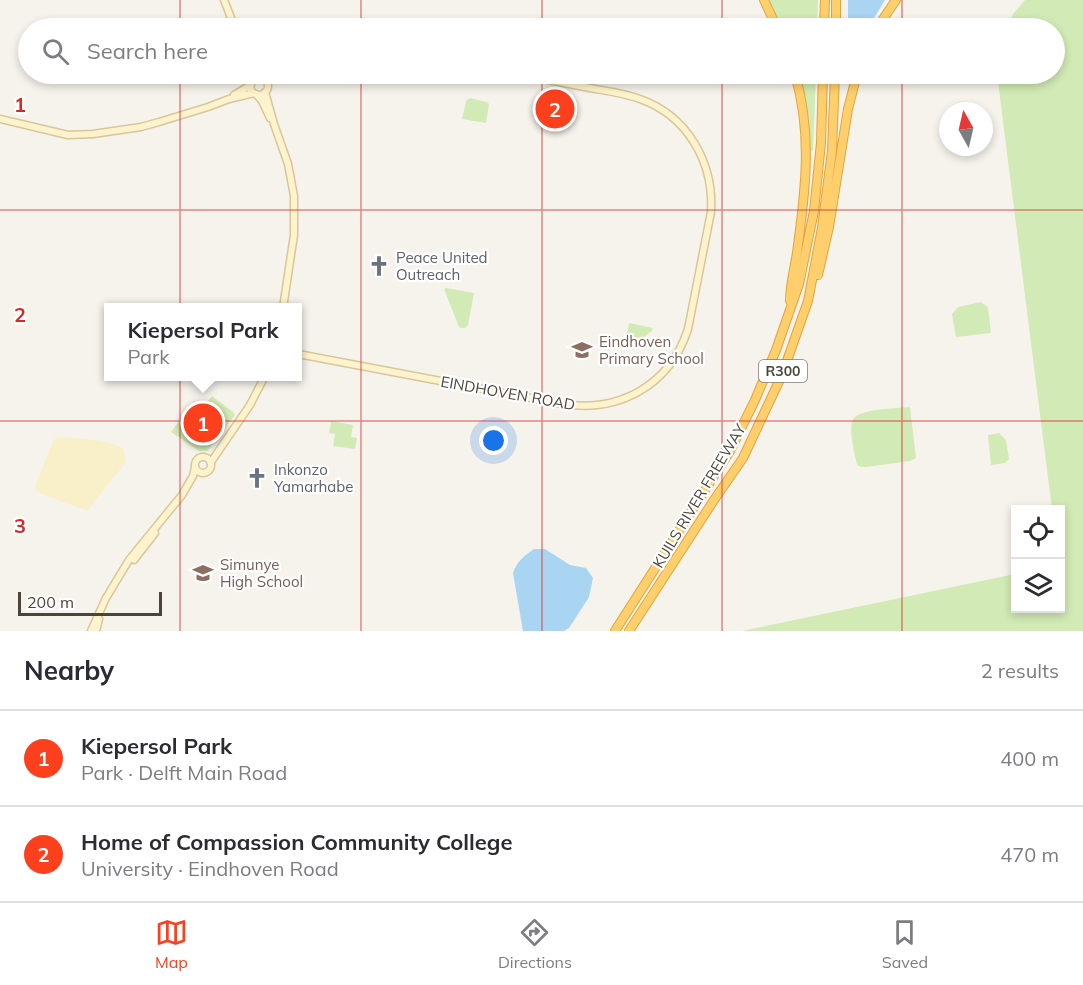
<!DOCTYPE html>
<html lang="en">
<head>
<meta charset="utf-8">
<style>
  body { margin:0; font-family:Mulish,sans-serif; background:#f2f2f3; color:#2b2b33 }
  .controls { position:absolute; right:18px; bottom:18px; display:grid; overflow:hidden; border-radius:0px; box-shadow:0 3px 9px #0003 }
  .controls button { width:54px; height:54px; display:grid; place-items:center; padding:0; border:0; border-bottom:2px solid #e1e1e2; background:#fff; color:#2b2b33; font:30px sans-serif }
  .compass { position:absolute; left:939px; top:102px; width:54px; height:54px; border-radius:50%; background:#fff; box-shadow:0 3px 9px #0003; rotate:352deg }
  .scale { position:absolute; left:18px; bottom:15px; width:144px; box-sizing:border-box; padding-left:6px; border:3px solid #4b4439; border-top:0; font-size:16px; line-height:21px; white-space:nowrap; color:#4b4439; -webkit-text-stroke:4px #fff; paint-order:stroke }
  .you { position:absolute; left:494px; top:441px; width:21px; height:21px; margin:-15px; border:4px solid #fff; border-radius:50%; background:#1a73e8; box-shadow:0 0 0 9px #1a73e833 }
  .badge { display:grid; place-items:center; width:39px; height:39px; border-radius:50%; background:#fc3f1d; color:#fff; font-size:20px; font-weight:700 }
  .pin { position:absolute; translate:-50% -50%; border:3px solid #fff; box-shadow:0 2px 6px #0006 }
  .popup { position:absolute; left:104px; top:303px; width:198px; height:78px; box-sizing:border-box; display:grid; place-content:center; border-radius:0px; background:#fff; filter:drop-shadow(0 2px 4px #0005); font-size:20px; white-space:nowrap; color:#7c7c81 }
  .popup b { font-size:22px; color:#2b2b33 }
  .popup::after { content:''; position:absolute; left:50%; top:100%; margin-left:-12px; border:12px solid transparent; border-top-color:#fff }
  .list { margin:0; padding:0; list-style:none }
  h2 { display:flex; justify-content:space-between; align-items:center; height:78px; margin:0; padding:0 24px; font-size:26px }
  h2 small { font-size:20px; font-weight:400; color:#7c7c81 }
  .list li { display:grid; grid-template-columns:39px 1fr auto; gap:18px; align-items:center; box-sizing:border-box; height:96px; padding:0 24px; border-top:2px solid #e1e1e2 }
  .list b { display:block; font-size:22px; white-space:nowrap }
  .list p { margin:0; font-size:20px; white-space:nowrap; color:#7c7c81 }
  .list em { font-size:20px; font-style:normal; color:#7c7c81 }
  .icon { flex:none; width:33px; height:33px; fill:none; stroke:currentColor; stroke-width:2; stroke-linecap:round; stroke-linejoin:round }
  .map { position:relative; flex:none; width:1083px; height:631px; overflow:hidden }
  .search { position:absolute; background:#fff; box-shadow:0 3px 9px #0003; left:18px; right:18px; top:18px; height:66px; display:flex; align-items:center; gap:15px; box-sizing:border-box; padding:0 21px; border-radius:33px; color:#7c7c81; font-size:22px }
  .sheet { height:270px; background:#fff }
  nav { display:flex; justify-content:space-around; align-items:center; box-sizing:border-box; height:84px; border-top:2px solid #e1e1e2; background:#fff; font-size:16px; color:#7c7c81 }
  nav a { display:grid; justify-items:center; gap:3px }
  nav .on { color:#fc3f1d }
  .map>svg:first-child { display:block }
</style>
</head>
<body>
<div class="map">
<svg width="1083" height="631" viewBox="0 0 1083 631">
  <rect width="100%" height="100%" fill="#f6f3ec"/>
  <path fill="#d2eab5" d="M769 0H818L817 28H782Z
    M1025 0H1083V631H742L1015 574 1016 608H1060V509H1052L997 74H1054V28H1005L1014 13Z
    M799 74H816L813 151 810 150 809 115Z
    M470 98 487 102 489 104 486 123 462 119 466 101Z
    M446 288 474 293 468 325 465 328H461L459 327 444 289Z
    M981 302 988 307 991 333 956 337 952 314 958 307Z
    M629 323 653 328 652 331 628 348 625 347V345Z
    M212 396 233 412 235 415 207 451H199L171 432 194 401 203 407Z
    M910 407 916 458 910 461 866 467H861L857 465C855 454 847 427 854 418 861 409 898 408 910 407Z
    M331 421 353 425 351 437 357 438 355 449 333 446 335 434 329 433Z
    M999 433 1006 440 1009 459 1005 463 991 465 988 435Z"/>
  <path fill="#f9efc9" d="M61 437C73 438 116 440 123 449 125 453 126 459 125 463L87 511 37 492 35 487 53 441 56 438Z"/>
  <path fill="#a9d4f2" d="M848 0H885L868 28H848Z
    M534 549H545L570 565 586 568 593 578 589 597 569 628 564 631H523L513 573C517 561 524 556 534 549Z"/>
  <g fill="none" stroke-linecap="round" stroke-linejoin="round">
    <g stroke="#d6c79b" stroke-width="9">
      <path id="secondary" d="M224 0 235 28
        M250 86a9 9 0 1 1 18 0a9 9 0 1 1-18 0Z
        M265 79 287 74
        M265 92 274 124 288 164 294 196V235L283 308
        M256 94 262 101 270 118
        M234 95 251 85
        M0 119 68 135 93 134 141 127 159 122 208 107 229 99 254 93
        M298 354 562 404C620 413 670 385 688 329L711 212C714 163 688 116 640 99 624 93 607 91 590 88 564 83 538 78 513 74
        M195 465a8 8 0 1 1 16 0a8 8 0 1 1-16 0Z
        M211 462 250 405 265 376
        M134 560 155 533
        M91 631 106 598 129 560 182 495 193 476 195 467
        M96 631 99 619"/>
    </g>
    <g stroke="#e0a43c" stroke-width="10">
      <path id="highway" d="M764 0 777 28
        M824 28 825 0
        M836 28V0
        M877 28 896 0
        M818 275 829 227 848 109 857 74
        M790 301C790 282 796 264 798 245 806 186 812 132 795 74
        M615 631 730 451 755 400 776 350 799 284 814 211 821 143 823 74
        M629 631 714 500 743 458 782 375 808 301 822 228 832 151 835 74"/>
    </g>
    <use href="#secondary" stroke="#fff3cd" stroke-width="6"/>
    <use href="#highway" stroke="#ffcf6e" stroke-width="8"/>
  </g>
  <path fill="none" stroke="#d62828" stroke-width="1.5" stroke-opacity="0.55" d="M180 0V28M361 0V28M542 0V28M722 0V28M902 0V28M180 74V631M361 74V631M542 74V631M722 74V631M902 74V631M0 210H1083M0 421H1083"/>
  <defs>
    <g id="church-bare" transform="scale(1.62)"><path d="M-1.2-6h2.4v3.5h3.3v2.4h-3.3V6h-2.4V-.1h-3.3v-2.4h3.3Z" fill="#6b7280" stroke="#fff" stroke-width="2.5" paint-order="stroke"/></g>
    <g id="school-bare" transform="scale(1.62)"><path d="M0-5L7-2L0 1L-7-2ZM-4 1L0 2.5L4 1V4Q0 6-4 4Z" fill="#8d6e63" stroke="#fff" stroke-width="2.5" paint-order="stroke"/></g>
  </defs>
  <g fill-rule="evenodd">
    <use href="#church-bare" x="379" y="266"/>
    <use href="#school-bare" x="582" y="350"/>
    <use href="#church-bare" x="257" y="478"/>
    <use href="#school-bare" x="203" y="573"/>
  </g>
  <g text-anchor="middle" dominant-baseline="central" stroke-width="4.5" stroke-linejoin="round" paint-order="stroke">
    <rect fill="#fff" stroke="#817c74" stroke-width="1.5" x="759" y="360" width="48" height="22" rx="4.5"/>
    <g font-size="14" font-weight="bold" fill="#4b4439">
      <text x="783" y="371">R300</text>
    </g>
    <g font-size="15" fill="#5b616d" stroke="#fff" text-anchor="start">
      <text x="396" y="257">Peace United<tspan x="396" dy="17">Outreach</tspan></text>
      <text x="274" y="469">Inkonzo<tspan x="274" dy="17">Yamarhabe</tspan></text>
    </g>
    <g font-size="15" fill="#785e54" stroke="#fff" text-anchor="start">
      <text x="599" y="341">Eindhoven<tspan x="599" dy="17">Primary School</tspan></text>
      <text x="220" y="564">Simunye<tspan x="220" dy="17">High School</tspan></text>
    </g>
    <g font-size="15" fill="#4b4439" stroke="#fff">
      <text transform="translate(508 393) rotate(10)">EINDHOVEN ROAD</text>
      <text transform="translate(699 496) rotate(-59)">KUILS RIVER FREEWAY</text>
    </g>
  </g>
  <g font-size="20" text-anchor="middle" font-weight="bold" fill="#d62828" stroke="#fff" stroke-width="4.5" stroke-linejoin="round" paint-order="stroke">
    <text x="20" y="112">1</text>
    <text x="20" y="322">2</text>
    <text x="20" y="533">3</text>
  </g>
</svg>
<div class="controls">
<button><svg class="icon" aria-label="locate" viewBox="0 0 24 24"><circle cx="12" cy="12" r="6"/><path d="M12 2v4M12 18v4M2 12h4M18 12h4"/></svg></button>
<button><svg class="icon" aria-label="layers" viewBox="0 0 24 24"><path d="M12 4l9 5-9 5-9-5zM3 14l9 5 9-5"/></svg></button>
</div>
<svg class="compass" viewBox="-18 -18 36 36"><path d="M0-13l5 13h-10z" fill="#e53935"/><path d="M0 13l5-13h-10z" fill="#7c7c81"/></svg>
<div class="scale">200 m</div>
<div class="you"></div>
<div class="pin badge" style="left:203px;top:423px">1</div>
<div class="popup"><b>Kiepersol Park</b>Park</div>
<div class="pin badge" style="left:555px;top:109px">2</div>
<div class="search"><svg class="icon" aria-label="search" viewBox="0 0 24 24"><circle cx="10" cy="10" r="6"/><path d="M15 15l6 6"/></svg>Search here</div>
</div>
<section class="sheet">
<h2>Nearby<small>2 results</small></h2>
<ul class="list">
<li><span class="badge">1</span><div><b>Kiepersol Park</b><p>Park · Delft Main Road</p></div><em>400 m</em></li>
<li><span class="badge">2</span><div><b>Home of Compassion Community College</b><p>University · Eindhoven Road</p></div><em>470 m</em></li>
</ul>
</section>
<nav>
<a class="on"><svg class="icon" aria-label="map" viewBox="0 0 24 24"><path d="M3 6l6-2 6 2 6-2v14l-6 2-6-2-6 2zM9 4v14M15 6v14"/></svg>Map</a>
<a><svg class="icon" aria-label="directions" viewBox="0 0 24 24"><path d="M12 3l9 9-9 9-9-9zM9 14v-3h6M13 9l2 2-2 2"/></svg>Directions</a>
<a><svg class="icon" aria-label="saved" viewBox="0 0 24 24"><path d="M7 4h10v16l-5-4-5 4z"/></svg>Saved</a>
</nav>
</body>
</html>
